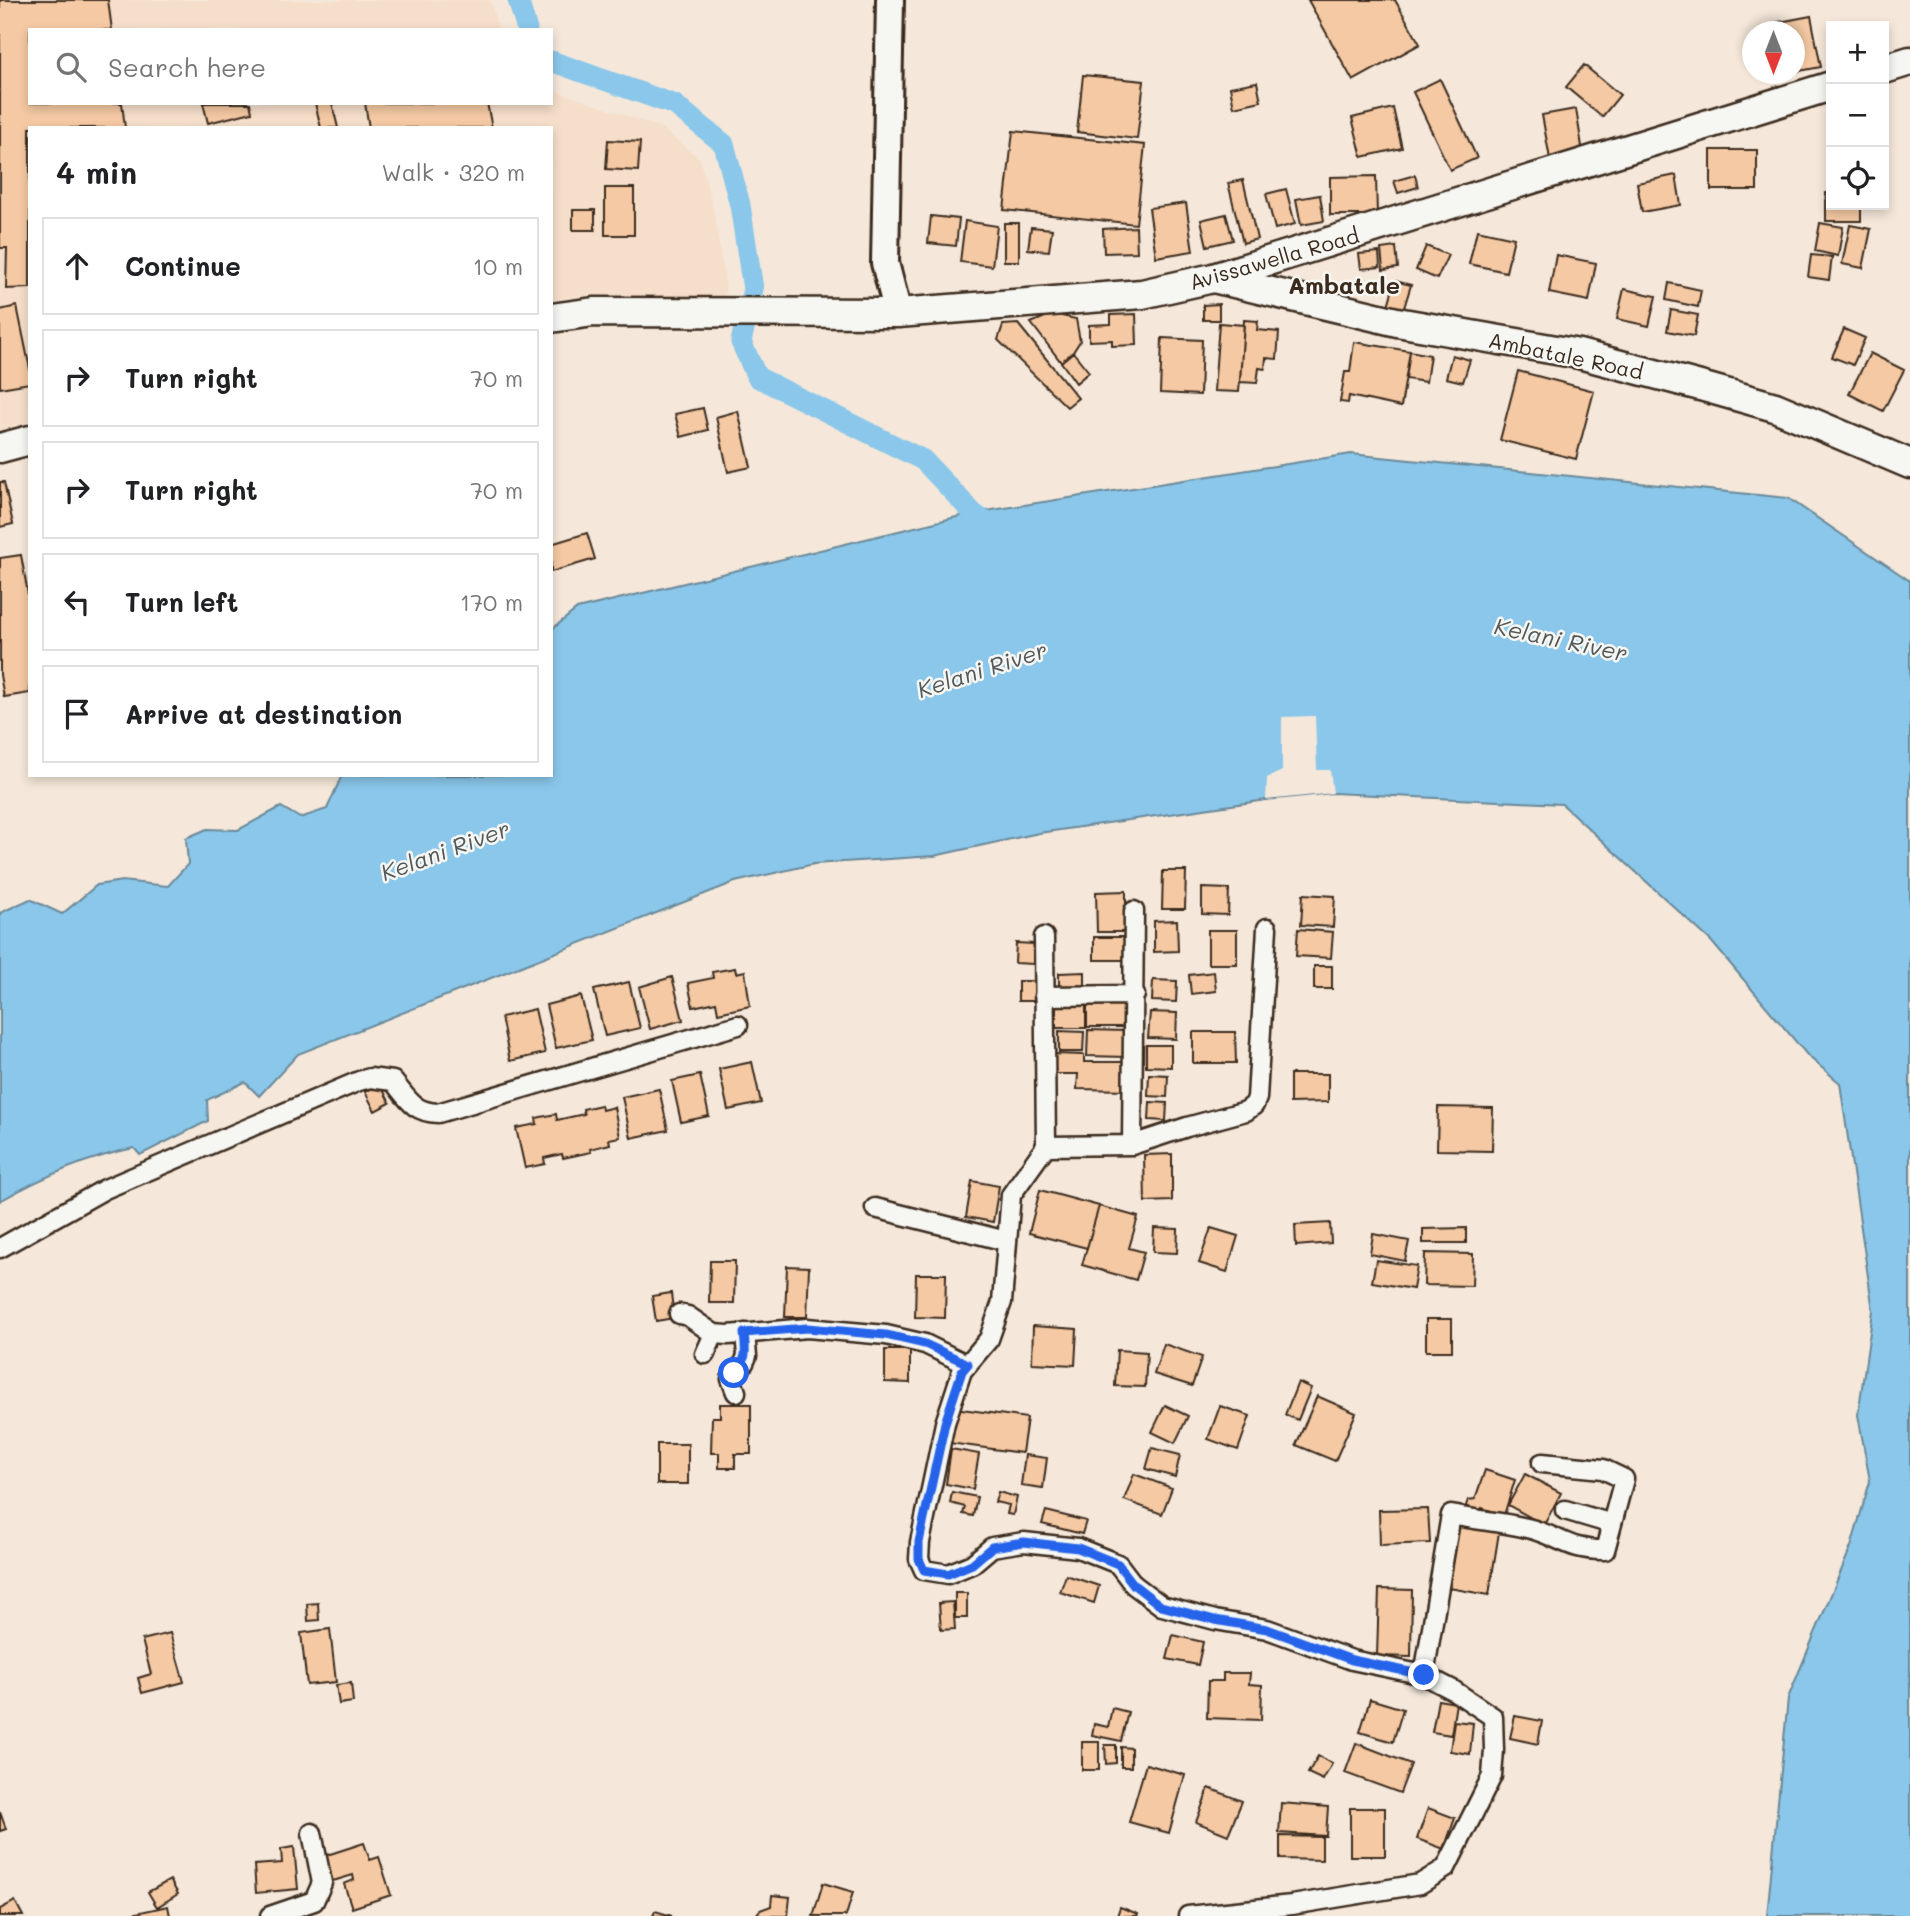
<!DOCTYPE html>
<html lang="en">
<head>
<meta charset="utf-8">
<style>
  body { margin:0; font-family:Mali,sans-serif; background:#f2f2f2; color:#202124 }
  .controls { position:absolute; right:21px; top:21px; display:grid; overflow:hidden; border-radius:0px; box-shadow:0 4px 10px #0003 }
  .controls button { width:63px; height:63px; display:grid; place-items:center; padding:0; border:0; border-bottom:2px solid #e0e0e0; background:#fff; color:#202124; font:35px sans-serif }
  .compass { position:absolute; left:1742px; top:21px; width:63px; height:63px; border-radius:50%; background:#fff; box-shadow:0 4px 10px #0003; rotate:180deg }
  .stop { position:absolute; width:21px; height:21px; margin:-16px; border:5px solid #2563eb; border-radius:50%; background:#fff }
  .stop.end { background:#2563eb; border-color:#fff; box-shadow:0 2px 7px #0008 }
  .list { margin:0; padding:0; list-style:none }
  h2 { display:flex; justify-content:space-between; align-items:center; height:91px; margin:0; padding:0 28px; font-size:30px }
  h2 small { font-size:23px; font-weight:400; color:#757577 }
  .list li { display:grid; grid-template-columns:46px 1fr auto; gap:21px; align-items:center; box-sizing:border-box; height:98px; margin:0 14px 14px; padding:0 14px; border:2px solid #e0e0e0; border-radius:0px }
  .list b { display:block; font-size:26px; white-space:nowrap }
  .list em { font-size:23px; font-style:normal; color:#757577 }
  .icon { flex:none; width:38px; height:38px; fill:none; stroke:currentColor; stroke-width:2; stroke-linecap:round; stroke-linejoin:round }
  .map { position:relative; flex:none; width:1910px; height:1916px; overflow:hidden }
  .search { position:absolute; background:#fff; box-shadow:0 4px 10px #0003; left:28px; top:28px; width:525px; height:77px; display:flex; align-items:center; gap:18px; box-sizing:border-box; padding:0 24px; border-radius:0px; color:#757577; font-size:26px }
  .panel { position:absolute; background:#fff; box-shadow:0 4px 10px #0003; left:28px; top:126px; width:525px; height:651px; border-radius:0px }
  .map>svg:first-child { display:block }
</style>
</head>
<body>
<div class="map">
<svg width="1910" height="1916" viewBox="0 0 1910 1916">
  <rect width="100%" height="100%" fill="#f5e8da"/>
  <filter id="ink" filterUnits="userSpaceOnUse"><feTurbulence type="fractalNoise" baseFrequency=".0143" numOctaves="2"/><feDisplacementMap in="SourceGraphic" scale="14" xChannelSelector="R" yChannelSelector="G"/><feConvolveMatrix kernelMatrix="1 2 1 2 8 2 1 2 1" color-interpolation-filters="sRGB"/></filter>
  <g filter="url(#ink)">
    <path fill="#f5dfca" d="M0 0H490L499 30H30V103H551V89L662 128 700 159 714 211 726 288 724 297 593 295 551 300V128H30V422L0 430Z"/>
    <path fill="#8ac7ea" stroke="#6a8898" stroke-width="2" d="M1351 454 1788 498 1910 581V1916H1767L1788 1698 1851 1547 1870 1481 1858 1415 1873 1311 1840 1083 1808 1056 1711 941 1562 804 1333 793 1266 800 1039 833 934 856 814 864 735 882 298 1054 259 1096 245 1082 207 1100 208 1121 140 1155 134 1148C86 1158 42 1177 0 1201V913L30 899 62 914 97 885 122 881 168 886 188 864 186 838 207 829 238 830 281 807 300 818 327 809 342 775H551V630L577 609 973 513Z"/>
    <path fill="#f5e8da" d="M1315 716 1317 770H1330L1333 793 1266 800 1267 778 1282 771V717Z"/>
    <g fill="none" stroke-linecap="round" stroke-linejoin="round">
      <path stroke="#8ac7ea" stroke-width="21" d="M518 0 527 30
        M551 61 675 105 724 144 740 205 753 289 741 342 757 377 923 460 973 513 983 520 990 535"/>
    </g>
    <path fill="#f4c9a3" stroke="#3b2a1e" stroke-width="2" d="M0 0H108L112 30H30V103H122L125 128H30V288L6 289 7 248H0Z
      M1308 0H1395L1420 44 1353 81Z
      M1811 16 1821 67 1794 72V32H1776L1774 23Z
      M1584 65 1620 95 1602 117 1566 87Z
      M1083 75 1144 81 1137 139 1077 132Z
      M1440 79 1477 158 1450 170 1413 92Z
      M1257 82 1261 101 1234 107 1230 87Z
      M203 103H250L252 112 208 123Z
      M315 103H332L338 128H321Z
      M365 103H487L492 128H369Z
      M1393 108 1402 148 1362 157 1352 118Z
      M1576 109 1583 153 1550 159 1542 115Z
      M1013 131 1145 145 1136 224 1004 210Z
      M608 140 640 142 638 171 606 169Z
      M1711 150H1757V190H1711Z
      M1415 175 1418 187 1398 193 1394 181Z
      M1676 175 1681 205 1642 212 1637 183Z
      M1376 176 1377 215H1330V177Z
      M1243 180 1257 239 1243 243 1228 183Z
      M605 188H634V235H605Z
      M1286 189 1295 224 1275 229 1266 194Z
      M1826 193H1831V205H1861V221H1826Z
      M1320 195 1324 221 1301 225 1296 199Z
      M1186 203 1193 251 1156 257 1149 208Z
      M573 210H595V230H573Z
      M1226 214 1233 240 1207 246 1201 220Z
      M931 216 959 219 956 246 928 243Z
      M965 221 997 226 992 266 960 262Z
      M1004 223H1019V261H1004Z
      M1820 223 1843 227 1838 256 1815 251Z
      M1850 225 1871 229 1863 268 1842 264Z
      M1031 227 1052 229 1049 251 1028 249Z
      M1136 227 1137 252 1104 253 1103 229Z
      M1477 230 1514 238 1506 272 1469 264Z
      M1426 246 1448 255 1437 279 1416 270Z
      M1396 247 1398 268 1383 270 1381 249Z
      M1379 252 1380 267 1361 269 1359 254Z
      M1556 255 1596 263 1589 301 1549 293Z
      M1811 255 1832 257 1829 280 1808 277Z
      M1395 281 1411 285 1403 311 1388 306Z
      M1669 283 1701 290 1698 307 1666 300Z
      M1624 289 1656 296 1649 326 1617 319Z
      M1219 304V320H1203V305Z
      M17 306 30 369V383L0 388V310Z
      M1671 310 1698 315 1694 336 1667 331Z
      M1052 314 1076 319 1080 341 1073 352 1061 362 1031 323Z
      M1136 314 1137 345 1112 346V340L1089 341V325L1111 324V315Z
      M1244 320 1258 321 1257 330 1279 332 1277 359 1266 358 1265 369 1259 368 1257 383 1240 382Z
      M1219 323 1244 325 1239 392 1214 391Z
      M1018 324 1078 398 1067 407 998 340 1003 325Z
      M1844 329 1865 338 1853 365 1832 357Z
      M1162 338 1202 340 1200 395 1160 393Z
      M1354 342 1410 351 1401 407 1349 396 1348 403 1340 402 1345 372H1350Z
      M1410 351 1430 355 1426 382 1406 379Z
      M1073 352 1089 372 1076 383 1061 362Z
      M1870 353 1904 370 1883 411 1849 394Z
      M1452 355 1470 360 1463 382 1446 378Z
      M1518 371 1594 391 1576 459 1500 440Z
      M703 408 708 430 681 437 675 414Z
      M738 411 751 467 728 472 716 417Z
      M0 482H4L13 524 0 527Z
      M587 533 595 559 551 572V544Z
      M21 555 30 605V693L4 697 0 675V558Z
      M1163 871H1186L1185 909H1162Z
      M1202 888 1229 889 1228 915 1202 914Z
      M1126 891V932H1097L1096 892Z
      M1303 894 1335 896 1333 927 1301 925Z
      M1177 920 1178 951 1154 952V921Z
      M1298 929 1333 932 1331 958 1296 956Z
      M1208 930H1237V964H1208Z
      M1094 937H1126V960H1094Z
      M1016 943 1034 944 1033 964 1015 963Z
      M1314 966H1332V989H1314Z
      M735 968 736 973 745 971 750 1006 718 1013 716 1002 693 1007 688 983 713 978 712 972Z
      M1085 972V991L1059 992V973Z
      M1214 972 1216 991 1191 994 1189 975Z
      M672 977 683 1020 650 1029 639 987Z
      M1153 980 1177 981 1176 1002 1152 1001Z
      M1018 981H1037V1001H1018Z
      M629 982 640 1028 605 1036 594 990Z
      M581 996 592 1040 556 1048 546 1005Z
      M1056 997H1086V1028H1056Z
      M1087 998H1128L1127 1027H1087Z
      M535 1009 545 1053 510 1061 501 1017Z
      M1150 1012 1177 1013 1176 1039 1148 1038Z
      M1088 1030 1127 1031V1057L1087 1056Z
      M1059 1031 1084 1032 1083 1052H1059Z
      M1193 1032H1235L1236 1063H1193Z
      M1146 1045H1171V1067L1146 1066Z
      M1054 1054 1084 1055V1062H1131L1130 1090 1077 1089 1078 1074H1054Z
      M752 1062 761 1103 728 1110 719 1069Z
      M1149 1074 1168 1075 1167 1097 1148 1096Z
      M1290 1074H1328V1102L1290 1103Z
      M700 1075 709 1116 681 1122 672 1081Z
      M380 1084 390 1103 375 1111 365 1092Z
      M659 1089 668 1130 631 1138 622 1097Z
      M1150 1102 1167 1103 1166 1121 1149 1120Z
      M601 1105 602 1110 614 1107 620 1137 609 1139 610 1144 590 1149 591 1152 563 1158 562 1154 544 1158 545 1164 525 1168 516 1128 537 1124 536 1118 556 1114 557 1120 584 1114 583 1109Z
      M1438 1107 1493 1108 1492 1151 1437 1150Z
      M1172 1154V1201L1145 1202 1144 1155Z
      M972 1181 999 1186 993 1222 966 1217Z
      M1040 1190 1099 1206 1087 1248 1029 1233Z
      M1099 1206 1138 1217 1129 1248 1144 1252 1136 1280 1082 1265Z
      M1330 1223 1331 1243 1296 1246 1295 1225Z
      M1154 1228 1178 1229 1177 1253 1153 1252Z
      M1211 1228 1238 1236 1227 1272 1199 1263Z
      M1466 1228V1243H1423V1229Z
      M1373 1234 1409 1241 1405 1261 1370 1254Z
      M1425 1253 1473 1254 1472 1286 1424 1285Z
      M1376 1260 1417 1266 1413 1289 1372 1282Z
      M710 1261H735L734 1303H709Z
      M787 1266 809 1267 807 1317H785Z
      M916 1274H946L945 1318 915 1317Z
      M671 1293 674 1318 656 1321 652 1296Z
      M1426 1319H1452V1351H1426Z
      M1033 1326 1077 1329 1075 1365 1032 1363Z
      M1164 1344 1202 1357 1192 1386 1154 1374Z
      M885 1350H910V1383L885 1382Z
      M1117 1350 1147 1352 1145 1387 1115 1386Z
      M1298 1382 1311 1388 1298 1420 1285 1415Z
      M1317 1396 1356 1413 1335 1461 1296 1445Z
      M720 1404H751V1454H735V1468H719V1453H711L712 1417H720Z
      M1165 1405 1188 1416 1175 1443 1152 1432Z
      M1220 1406 1250 1416 1238 1450 1208 1439Z
      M954 1408 1027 1418 1022 1453 949 1443Z
      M657 1444H688V1484H657Z
      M1152 1448 1180 1455 1175 1477 1146 1469Z
      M951 1449 979 1454 973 1489 946 1484Z
      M1025 1455 1047 1458 1043 1488 1021 1485Z
      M1485 1470 1515 1480 1504 1515 1482 1508 1479 1517 1464 1512 1468 1500 1475 1499Z
      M1134 1474 1172 1488 1162 1514 1124 1500Z
      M1525 1474 1561 1493 1544 1525 1508 1505Z
      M952 1492 977 1497 973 1516 963 1514 965 1507 950 1503Z
      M998 1492 1017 1497 1013 1515 1007 1514 1009 1505 995 1502Z
      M1428 1509 1430 1543 1380 1545 1379 1510Z
      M1046 1511 1086 1521 1082 1534 1042 1524Z
      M1459 1526 1499 1532 1489 1595 1449 1588Z
      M1066 1575 1099 1586 1094 1603 1060 1592Z
      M1379 1589 1412 1590 1411 1657 1377 1656Z
      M955 1593H967V1618H955Z
      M953 1602 955 1629 941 1630 939 1603Z
      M318 1603 319 1620 308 1621 307 1604Z
      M330 1629 336 1682 307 1685 301 1633Z
      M170 1633 184 1682 142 1693 138 1678 151 1674 142 1640Z
      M1173 1635 1203 1642 1198 1665 1167 1659Z
      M1223 1673H1250L1249 1684 1262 1685 1261 1720 1207 1718 1208 1681H1223Z
      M351 1683 353 1702 339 1704 336 1685Z
      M1370 1699 1403 1709 1393 1742 1360 1732Z
      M1438 1700 1456 1703 1451 1735 1432 1732Z
      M1112 1708 1128 1712 1121 1741 1092 1735 1094 1724 1108 1727Z
      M1515 1716 1542 1721 1538 1744 1510 1738Z
      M1454 1721 1473 1723 1470 1754 1450 1751Z
      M1082 1742H1099V1770H1082Z
      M1356 1743 1411 1764 1400 1793 1345 1773Z
      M1105 1745H1116V1763L1106 1764Z
      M1121 1747 1131 1748V1767H1121Z
      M1318 1756 1332 1764 1323 1780 1308 1773Z
      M1146 1764 1185 1775 1169 1833 1129 1822Z
      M1209 1788 1242 1801 1228 1835 1196 1822Z
      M1281 1803 1328 1807 1326 1836 1279 1833Z
      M1350 1808H1385V1856H1350Z
      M1428 1808 1455 1818 1444 1849 1417 1839Z
      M0 1812 6 1829 0 1831Z
      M1280 1836 1322 1837V1860L1280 1859Z
      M364 1843 370 1860 379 1857 391 1895 352 1908 344 1884 354 1880 353 1875 333 1881 324 1856Z
      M294 1847 298 1889 256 1893 254 1865 282 1863 281 1849Z
      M170 1880 178 1894 157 1907 148 1892Z
      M823 1883 853 1892 846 1916H813Z
      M772 1895 790 1897 788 1916H755L760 1910 771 1906Z
      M15 1901 23 1916H0V1909Z
      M168 1906 170 1916H128L127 1915Z
      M1120 1907 1138 1914 1137 1916H1117Z
      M655 1911 672 1916H653Z"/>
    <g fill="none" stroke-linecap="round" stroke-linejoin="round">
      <g stroke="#3b2a1e" stroke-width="23">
        <path id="street" d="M1044 937 1046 1146 1011 1195 1002 1302 989 1339 962 1371 945 1423 920 1542 919 1559 924 1570 948 1574 972 1564 992 1547 1024 1542 1078 1548 1118 1564 1134 1585 1162 1606 1215 1620 1267 1629 1352 1660 1424 1675 1453 1690 1493 1717 1494 1750 1492 1776 1446 1868 1420 1884 1292 1905 1188 1916
          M1044 996 1135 995
          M1132 1145 1134 911
          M1046 1146 1132 1145 1187 1127 1246 1111 1254 1105 1257 1098 1267 928
          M875 1208 1006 1241
          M0 1248 105 1189 359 1081 370 1078 393 1081C408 1099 413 1112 438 1113L738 1025
          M679 1314 688 1316 714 1334 728 1335 807 1328 886 1335 925 1344 968 1365
          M705 1354 714 1334
          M736 1392 731 1379 744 1363 747 1356 745 1333
          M1565 1510 1612 1524
          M1424 1675 1451 1515C1476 1520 1502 1522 1527 1528 1558 1535 1568 1551 1605 1550L1624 1479 1603 1469 1542 1463
          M270 1916 314 1901 322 1883 312 1833"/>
      </g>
      <g stroke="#3b2a1e" stroke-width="32">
        <path id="secondary" d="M890 0 885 263 898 313"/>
      </g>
      <g stroke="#3b2a1e" stroke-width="33">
        <path id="primary" d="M1884 69 1910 61
          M1213 278 1397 322 1579 354 1704 387 1775 407 1910 464
          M551 318 594 312 898 313 1142 294 1213 278 1831 86
          M0 448 30 440"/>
      </g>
      <use href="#street" stroke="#f6f6f2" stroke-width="18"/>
      <use href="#secondary" stroke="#f6f6f2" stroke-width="26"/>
      <use href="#primary" stroke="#f6f6f2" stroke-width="28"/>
    </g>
  </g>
  <g fill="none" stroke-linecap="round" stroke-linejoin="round" filter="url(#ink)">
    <path stroke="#2563eb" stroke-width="9" d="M734 1373C748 1357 746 1354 744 1333L807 1328 886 1335 925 1344 968 1364 962 1371 945 1423 919 1542V1559L924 1570 948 1574 972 1564 992 1547 1024 1542 1078 1548 1118 1564 1134 1585 1161 1606 1215 1620 1267 1629 1352 1660 1424 1675"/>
  </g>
  <g text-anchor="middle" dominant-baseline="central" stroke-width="5" stroke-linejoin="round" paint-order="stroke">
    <g font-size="21" fill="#3b2a1e" stroke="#f6f6f2">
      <text transform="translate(1274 258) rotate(-16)">Avissawella Road</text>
      <text transform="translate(1566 355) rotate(12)">Ambatale Road</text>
    </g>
    <g font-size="23" font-style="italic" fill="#53595b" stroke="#f6f6f2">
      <text transform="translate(1561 639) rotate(12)">Kelani River</text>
      <text transform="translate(982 669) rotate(-18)">Kelani River</text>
      <text transform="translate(445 850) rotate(-20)">Kelani River</text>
    </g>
    <g font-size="24" font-weight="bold" fill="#3b2a1e" stroke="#f6f6f2">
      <text x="1344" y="284">Ambatale</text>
    </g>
  </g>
</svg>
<div class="controls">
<button>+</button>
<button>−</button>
<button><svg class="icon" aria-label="locate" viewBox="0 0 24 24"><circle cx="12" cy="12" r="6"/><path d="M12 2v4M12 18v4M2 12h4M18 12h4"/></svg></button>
</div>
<svg class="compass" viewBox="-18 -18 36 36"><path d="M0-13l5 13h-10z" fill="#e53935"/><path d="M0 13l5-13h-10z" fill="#757577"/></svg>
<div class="stop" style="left:734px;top:1373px"></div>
<div class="stop end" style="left:1424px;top:1675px"></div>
<div class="search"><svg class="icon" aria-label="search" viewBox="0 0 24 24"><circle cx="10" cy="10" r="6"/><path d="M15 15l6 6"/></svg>Search here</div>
<section class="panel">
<h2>4 min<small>Walk · 320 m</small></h2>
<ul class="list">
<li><svg class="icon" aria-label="ahead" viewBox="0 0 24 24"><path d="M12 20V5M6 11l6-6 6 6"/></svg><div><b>Continue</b></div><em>10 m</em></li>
<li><svg class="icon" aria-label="right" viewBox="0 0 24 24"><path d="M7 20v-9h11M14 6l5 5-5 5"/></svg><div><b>Turn right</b></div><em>70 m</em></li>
<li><svg class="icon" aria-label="right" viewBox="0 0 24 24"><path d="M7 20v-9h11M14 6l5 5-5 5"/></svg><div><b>Turn right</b></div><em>70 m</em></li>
<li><svg class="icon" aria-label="left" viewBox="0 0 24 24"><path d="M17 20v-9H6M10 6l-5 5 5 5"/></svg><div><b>Turn left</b></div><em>170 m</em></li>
<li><svg class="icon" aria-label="arrive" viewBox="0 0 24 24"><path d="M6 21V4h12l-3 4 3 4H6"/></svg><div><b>Arrive at destination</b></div></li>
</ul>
</section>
</div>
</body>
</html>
